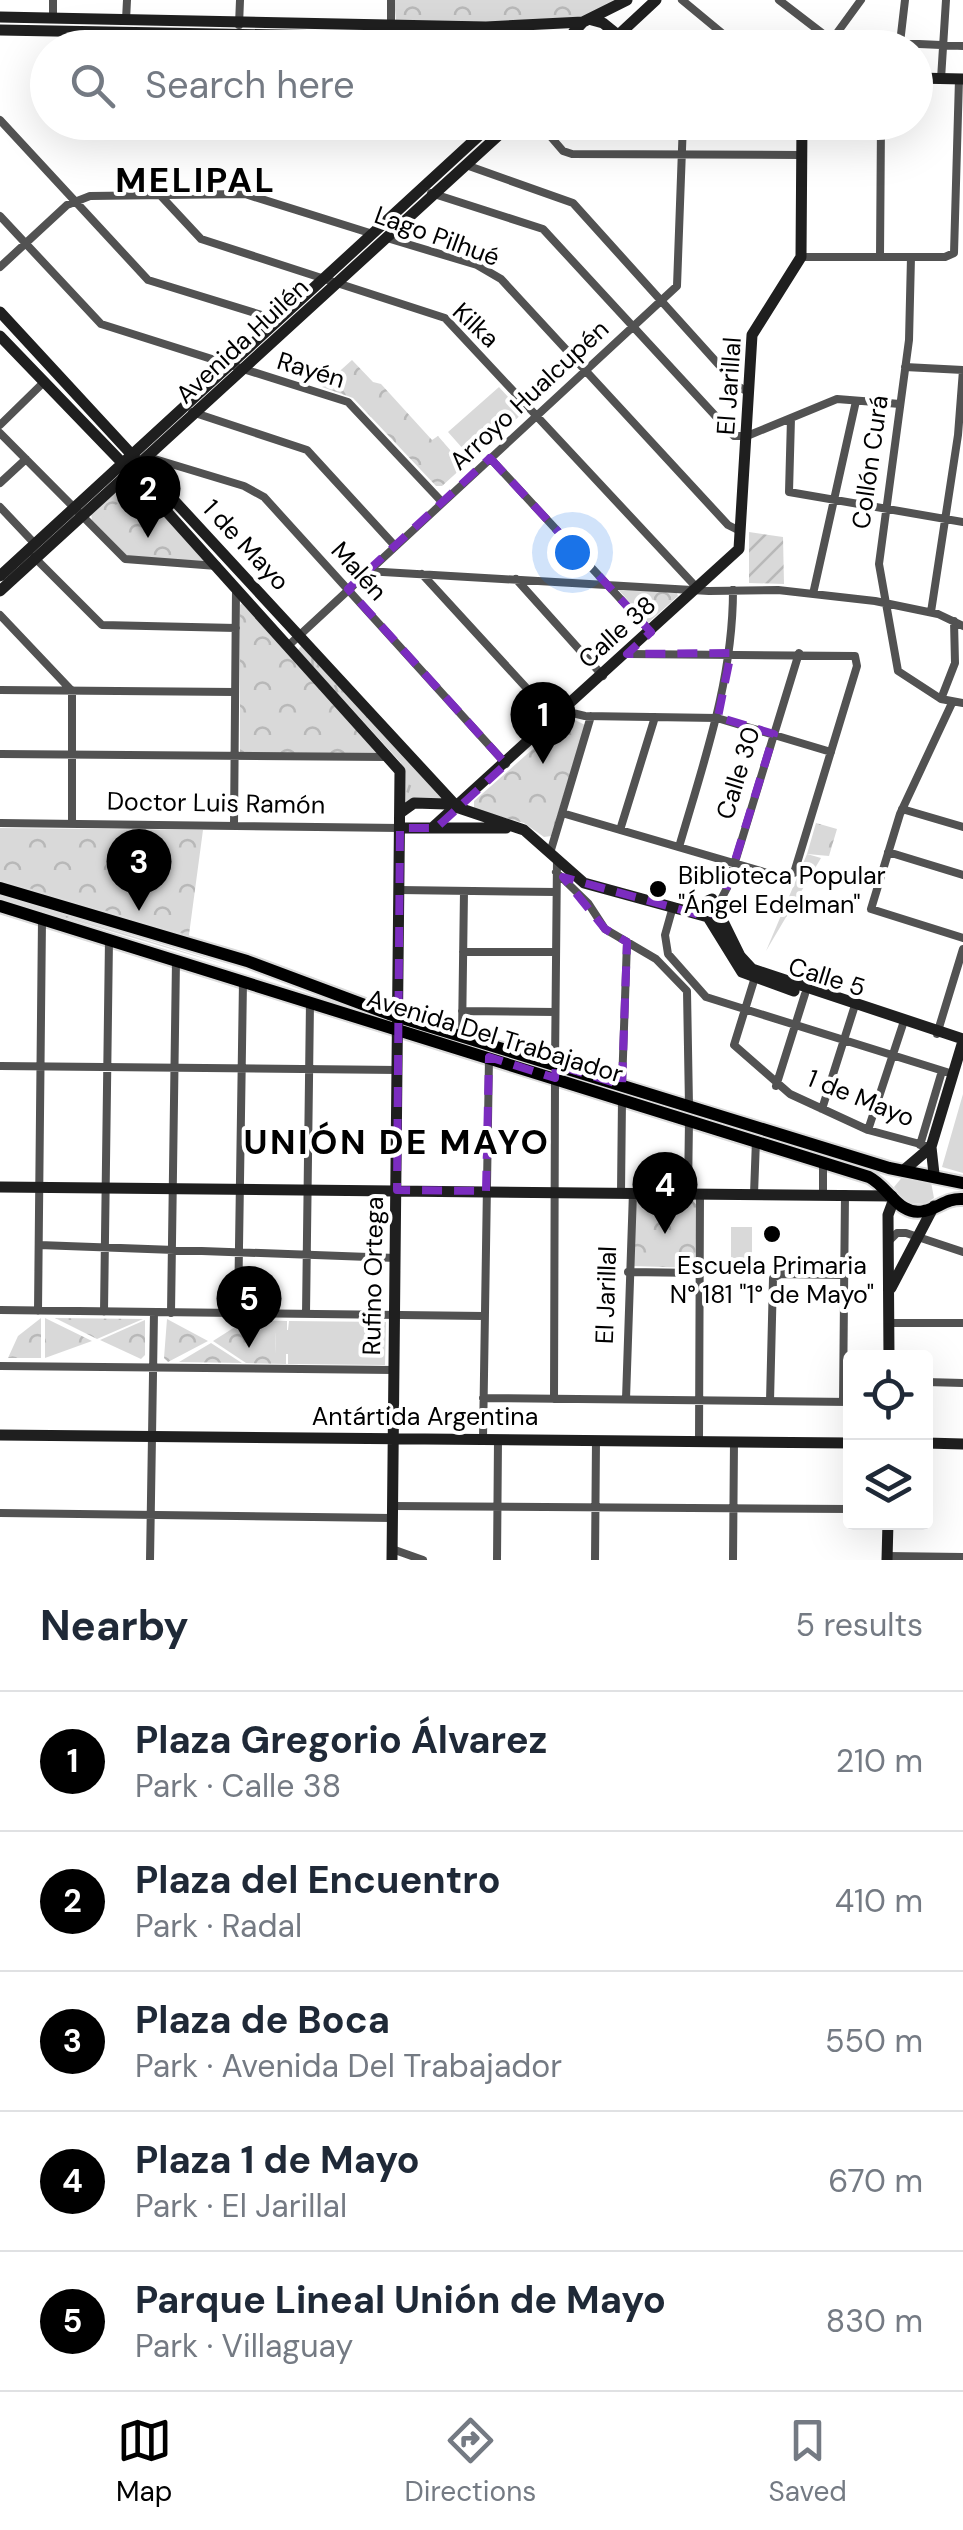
<!DOCTYPE html>
<html lang="en">
<head>
<meta charset="utf-8">
<style>
  body { margin:0; font-family:"DM Sans",sans-serif; background:#f2f2f3; color:#1f2937 }
  .controls { position:absolute; right:30px; bottom:30px; display:grid; overflow:hidden; border-radius:10px; box-shadow:0 10px 40px #0002 }
  .controls button { width:90px; height:90px; display:grid; place-items:center; padding:0; border:0; border-bottom:2px solid #e0e1e3; background:#fff; color:#1f2937; font:50px sans-serif }
  .you { position:absolute; left:572px; top:552px; width:35px; height:35px; margin:-25px; border:8px solid #fff; border-radius:50%; background:#1a73e8; box-shadow:0 0 0 15px #1a73e833 }
  .badge { display:grid; place-items:center; width:65px; height:65px; border-radius:50%; background:#000; color:#fff; font-size:32px; font-weight:700 }
  .pin { position:absolute; translate:-50% -82px; filter:drop-shadow(0 2px 5px #0008) }
  .pin::after { content:''; position:absolute; top:52px; width:35px; height:30px; background:inherit; clip-path:polygon(0 0,100% 0,50% 100%) }
  .list { margin:0; padding:0; list-style:none }
  h2 { display:flex; justify-content:space-between; align-items:center; height:130px; margin:0; padding:0 40px; font-size:42px }
  h2 small { font-size:32px; font-weight:400; color:#747a83 }
  .list li { display:grid; grid-template-columns:65px 1fr auto; gap:30px; align-items:center; box-sizing:border-box; height:140px; padding:0 40px; border-top:2px solid #e0e1e3 }
  .list b { display:block; font-size:38px; white-space:nowrap }
  .list p { margin:0; font-size:32px; white-space:nowrap; color:#747a83 }
  .list em { font-size:32px; font-style:normal; color:#747a83 }
  .icon { flex:none; width:55px; height:55px; fill:none; stroke:currentColor; stroke-width:2; stroke-linecap:round; stroke-linejoin:round }
  .map { position:relative; flex:none; width:963px; height:1560px; overflow:hidden }
  .search { position:absolute; background:#fff; box-shadow:0 10px 40px #0002; left:30px; right:30px; top:30px; height:110px; display:flex; align-items:center; gap:25px; box-sizing:border-box; padding:0 35px; border-radius:55px; color:#747a83; font-size:38px }
  .sheet { height:830px; background:#fff }
  nav { display:flex; justify-content:space-around; align-items:center; box-sizing:border-box; height:140px; border-top:2px solid #e0e1e3; background:#fff; font-size:28px; color:#747a83 }
  nav a { display:grid; justify-items:center; gap:5px }
  nav .on { color:#000 }
  .map>svg:first-child { display:block }
</style>
</head>
<body>
<div class="map">
<svg width="963" height="1560" viewBox="0 0 963 1560">
  <defs>
    <pattern id="grass-tufts" width="24" height="20" patternUnits="userSpaceOnUse" patternTransform="scale(2.5)"><rect width="24" height="20" fill="#d9d9d9"/><path d="M3 7l-1-3M5 7V3M7 7l1-3M15 17l-1-3M17 17v-4M19 17l1-3" fill="none" stroke="#b8b8b8"/></pattern>
    <pattern id="park-crowns" width="20" height="18" patternUnits="userSpaceOnUse" patternTransform="scale(2.5)"><rect width="20" height="18" fill="#d9d9d9"/><path d="M2 6a3 3 0 1 1 6 0M12 15a3 3 0 1 1 6 0" fill="none" stroke="#b8b8b8"/></pattern>
    <pattern id="garden-furrows" width="10" height="10" patternUnits="userSpaceOnUse" patternTransform="scale(2.5)"><rect width="10" height="10" fill="#d9d9d9"/><path d="M-1 1l2-2M0 10L10 0M9 11l2-2" fill="none" stroke="#b8b8b8"/></pattern>
  </defs>
  <rect width="100%" height="100%" fill="#fff"/>
  <path fill="url(#grass-tufts)" d="M301 646 444 799 405 803 401 763 298 650Z
    M807 854 821 858 766 951Z
    M0 895 233 967 0 899Z
    M904 1175 931 1182 934 1198 925 1204 906 1203 894 1187Z"/>
  <path fill="url(#park-crowns)" d="M394 0H622L585 18 463 24 396 20Z
    M352 360 373 382 381 384 432 440 438 436 464 466 442 486H436L353 398 322 387Z
    M131 479 204 558V561L130 559 92 520 91 514Z
    M616 587 677 593 678 596 648 623Z
    M243 602 378 753H240V605Z
    M569 717 585 725 551 836 544 837 524 823 474 810V801Z
    M816 823 837 829 829 856 807 854Z
    M0 828 203 830 188 942 0 885Z
    M691 1199 697 1205 695 1268 633 1266 636 1201Z
    M41 1318V1358H8L18 1336Z
    M45 1318 92 1341 45 1358Z
    M55 1318 143 1319 97 1339Z
    M167 1319 208 1341 168 1362 164 1358Z
    M145 1320V1355L141 1359 100 1340Z
    M246 1320 287 1321V1330L276 1331 275 1354H286V1364L246 1363 213 1341Z
    M211 1343 242 1363 179 1362Z"/>
  <path fill="url(#garden-furrows)" d="M749 532 783 537 784 584 749 583Z"/>
  <path fill="#d9d9d9" d="M499 387 523 413 472 459 448 432Z
    M133 490 147 506 115 534 101 518Z
    M963 1094V1173L942 1167Z
    M731 1227H752V1258H731Z
    M289 1321 386 1322 385 1365 288 1364V1354H275L276 1330H288Z"/>
  <g fill="none" stroke-linecap="round" stroke-linejoin="round">
    <g stroke="#dbdbdb" stroke-width="16">
      <path id="primary" d="M0 888 247 961 389 1014 889 1168 963 1183
        M0 906 869 1177C889 1187 899 1217 924 1211 939 1208 946 1198 963 1199"/>
    </g>
    <path stroke="#525252" stroke-width="8" d="M682 0 740 48
      M779 0 831 40 963 46
      M53 19V0
      M126 20 127 0
      M239 25 240 0
      M391 28V0
      M900 43 905 0
      M826 48 861 0
      M941 79 946 0
      M0 120 148 280 278 320
      M538 122 563 151 572 154 801 155
      M466 165 573 203 738 386 749 393
      M431 193 543 229 734 436H747L837 399 900 404
      M160 195 201 239 445 318 698 589
      M0 216 101 324 348 402 442 502
      M387 238 477 265 501 279 728 525 740 531
      M801 257H945L954 253 959 79
      M880 257 881 122
      M911 257 909 340 879 564 898 671 941 699 963 703
      M0 267 67 205 90 196 245 194 373 234
      M905 367 963 370 958 435 931 612
      M192 412 307 450 395 546
      M791 418 789 492 963 522
      M0 425 44 382
      M0 433 125 559 217 566
      M148 457 244 486 264 497 506 764
      M490 458 651 632
      M0 483 26 459
      M0 507 35 544
      M34 557 102 625 236 628
      M366 571 709 591 778 590 875 601 938 614 963 626
      M422 574 554 718
      M516 579 603 676
      M813 594 856 401
      M0 615 72 691V824
      M289 645 677 286 683 122
      M0 690 235 692
      M941 699 955 663 954 621
      M952 703 900 814 871 909 963 938
      M564 711 585 716 717 718 831 752
      M0 754 387 757
      M902 809 963 827
      M562 813 781 877 794 873 857 666 855 656 627 654
      M0 823 400 828
      M234 826 236 590
      M620 830 655 717
      M679 847C704 761 733 680 733 590
      M888 852 963 875
      M550 853 591 716
      M556 872 588 903 605 929 656 959 687 991 689 1106
      M399 890 556 892
      M718 905 727 888 799 653
      M672 910 665 935 668 954 706 997 953 1074
      M463 952H555
      M756 974 734 1045 790 1094 868 1130 931 1147
      M462 1011 555 1012
      M937 1034 963 949
      M462 1036 464 891
      M555 1065 557 859
      M0 1066 398 1070
      M622 1085 627 942
      M776 1086 805 994
      M822 1109 856 1002
      M868 1130 903 1024
      M920 1145 942 1071
      M621 1192 622 1099
      M688 1193 689 1120
      M754 1194 756 1140
      M823 1194V1162
      M889 1241 897 1233H906L963 1252
      M39 1245 396 1258
      M628 1272 700 1273
      M0 1310 484 1316
      M38 1311 42 919
      M104 1312 109 939
      M171 1313 176 960
      M238 1313 243 981
      M306 1314 310 1002
      M889 1323H963
      M0 1366 394 1370
      M926 1382 963 1383
      M483 1398 850 1402
      M554 1399 555 1079
      M626 1399 633 1192
      M770 1401 773 1278 781 1274 844 1275
      M843 1402 845 1194
      M483 1439 489 1058
      M699 1441 700 1193
      M393 1506 850 1509
      M0 1513 392 1518
      M392 1549 423 1560
      M887 1556 963 1557
      M150 1560 154 1312
      M497 1560 498 1440
      M595 1560 596 1440
      M733 1560 734 1441"/>
    <path stroke="#1f1f1f" stroke-width="11" d="M0 17 486 27 583 22 627 0
      M592 20 603 23 634 48
      M0 30 497 39 545 48
      M613 40 656 0
      M572 48 573 33 583 22
      M916 78 963 79
      M0 312 458 808
      M0 336 132 473 400 771 392 1560
      M0 576 494 122
      M0 591 513 122
      M400 813 414 803 447 804 524 830 584 883 708 917
      M400 828H506
      M432 828 739 549 752 335 801 257 802 122
      M705 916 699 905 712 899 740 956 752 969 963 1039
      M708 917 742 972 794 991
      M904 1170 931 1147
      M934 1174 931 1147 963 1041
      M0 1187 892 1196
      M891 1288 934 1206
      M889 1358 888 1215 894 1199
      M0 1435 850 1443
      M926 1443 963 1444
      M887 1560 888 1522"/>
    <use href="#primary" stroke="#000" stroke-width="12"/>
  </g>
  <path fill="none" stroke="#7b2cbf" stroke-width="8" stroke-dasharray="20 12" stroke-linejoin="round" d="M490 458 651 632 627 654 731 653 718 717 774 734 725 893 707 917 563 877 605 929 627 942 622 1085 556 1065 555 1078 489 1057 486 1191 397 1190 400 828H436L506 764 348 589Z"/>
  <g fill="#000" stroke="#fff" stroke-width="4">
    <circle cx="658" cy="889" r="10"/>
    <circle cx="772" cy="1234" r="10"/>
  </g>
  <g text-anchor="middle" dominant-baseline="central" stroke-width="8" stroke-linejoin="round" paint-order="stroke">
    <g font-size="25" fill="#000" stroke="#fff">
      <text transform="translate(437 236) rotate(20)">Lago Pilhué</text>
      <text transform="translate(476 325) rotate(43)">Kilka</text>
      <text transform="translate(242 341) rotate(-43)">Avenida Huilén</text>
      <text transform="translate(311 370) rotate(17)">Rayén</text>
      <text transform="translate(729 386) rotate(-86)">El Jarillal</text>
      <text transform="translate(529 395) rotate(-43)">Arroyo Hualcupén</text>
      <text transform="translate(870 462) rotate(-82)">Collón Curá</text>
      <text transform="translate(246 545) rotate(47)">1 de Mayo</text>
      <text transform="translate(359 571) rotate(48)">Malén</text>
      <text transform="translate(617 632) rotate(-42)">Calle 38</text>
      <text transform="translate(738 773) rotate(-73)">Calle 30</text>
      <text transform="translate(216 803) rotate(1)">Doctor Luis Ramón</text>
      <text transform="translate(827 977) rotate(17)">Calle 5</text>
      <text transform="translate(495 1036) rotate(17)">Avenida Del Trabajador</text>
      <text transform="translate(861 1098) rotate(22)">1 de Mayo</text>
      <text transform="translate(373 1276) rotate(-89)">Rufino Ortega</text>
      <text transform="translate(606 1295) rotate(-88)">El Jarillal</text>
      <text x="425" y="1416">Antártida Argentina</text>
    </g>
    <g font-size="25" fill="#000" stroke="#fff" text-anchor="start">
      <text x="678" y="875">Biblioteca Popular<tspan x="678" dy="29">"Ángel Edelman"</tspan></text>
      <text x="772" y="1265" text-anchor="middle">Escuela Primaria<tspan x="772" dy="29">N° 181 "1° de Mayo"</tspan></text>
    </g>
    <g font-size="35" font-weight="bold" letter-spacing="2.5" fill="#000" stroke="#fff">
      <text x="196" y="180">MELIPAL</text>
      <text x="397" y="1142">UNIÓN DE MAYO</text>
    </g>
  </g>
</svg>
<div class="controls">
<button><svg class="icon" aria-label="locate" viewBox="0 0 24 24"><circle cx="12" cy="12" r="6"/><path d="M12 2v4M12 18v4M2 12h4M18 12h4"/></svg></button>
<button><svg class="icon" aria-label="layers" viewBox="0 0 24 24"><path d="M12 4l9 5-9 5-9-5zM3 14l9 5 9-5"/></svg></button>
</div>
<div class="you"></div>
<div class="pin badge" style="left:543px;top:764px">1</div>
<div class="pin badge" style="left:148px;top:538px">2</div>
<div class="pin badge" style="left:139px;top:911px">3</div>
<div class="pin badge" style="left:665px;top:1234px">4</div>
<div class="pin badge" style="left:249px;top:1348px">5</div>
<div class="search"><svg class="icon" aria-label="search" viewBox="0 0 24 24"><circle cx="10" cy="10" r="6"/><path d="M15 15l6 6"/></svg>Search here</div>
</div>
<section class="sheet">
<h2>Nearby<small>5 results</small></h2>
<ul class="list">
<li><span class="badge">1</span><div><b>Plaza Gregorio Álvarez</b><p>Park · Calle 38</p></div><em>210 m</em></li>
<li><span class="badge">2</span><div><b>Plaza del Encuentro</b><p>Park · Radal</p></div><em>410 m</em></li>
<li><span class="badge">3</span><div><b>Plaza de Boca</b><p>Park · Avenida Del Trabajador</p></div><em>550 m</em></li>
<li><span class="badge">4</span><div><b>Plaza 1 de Mayo</b><p>Park · El Jarillal</p></div><em>670 m</em></li>
<li><span class="badge">5</span><div><b>Parque Lineal Unión de Mayo</b><p>Park · Villaguay</p></div><em>830 m</em></li>
</ul>
</section>
<nav>
<a class="on"><svg class="icon" aria-label="map" viewBox="0 0 24 24"><path d="M3 6l6-2 6 2 6-2v14l-6 2-6-2-6 2zM9 4v14M15 6v14"/></svg>Map</a>
<a><svg class="icon" aria-label="directions" viewBox="0 0 24 24"><path d="M12 3l9 9-9 9-9-9zM9 14v-3h6M13 9l2 2-2 2"/></svg>Directions</a>
<a><svg class="icon" aria-label="saved" viewBox="0 0 24 24"><path d="M7 4h10v16l-5-4-5 4z"/></svg>Saved</a>
</nav>
</body>
</html>
